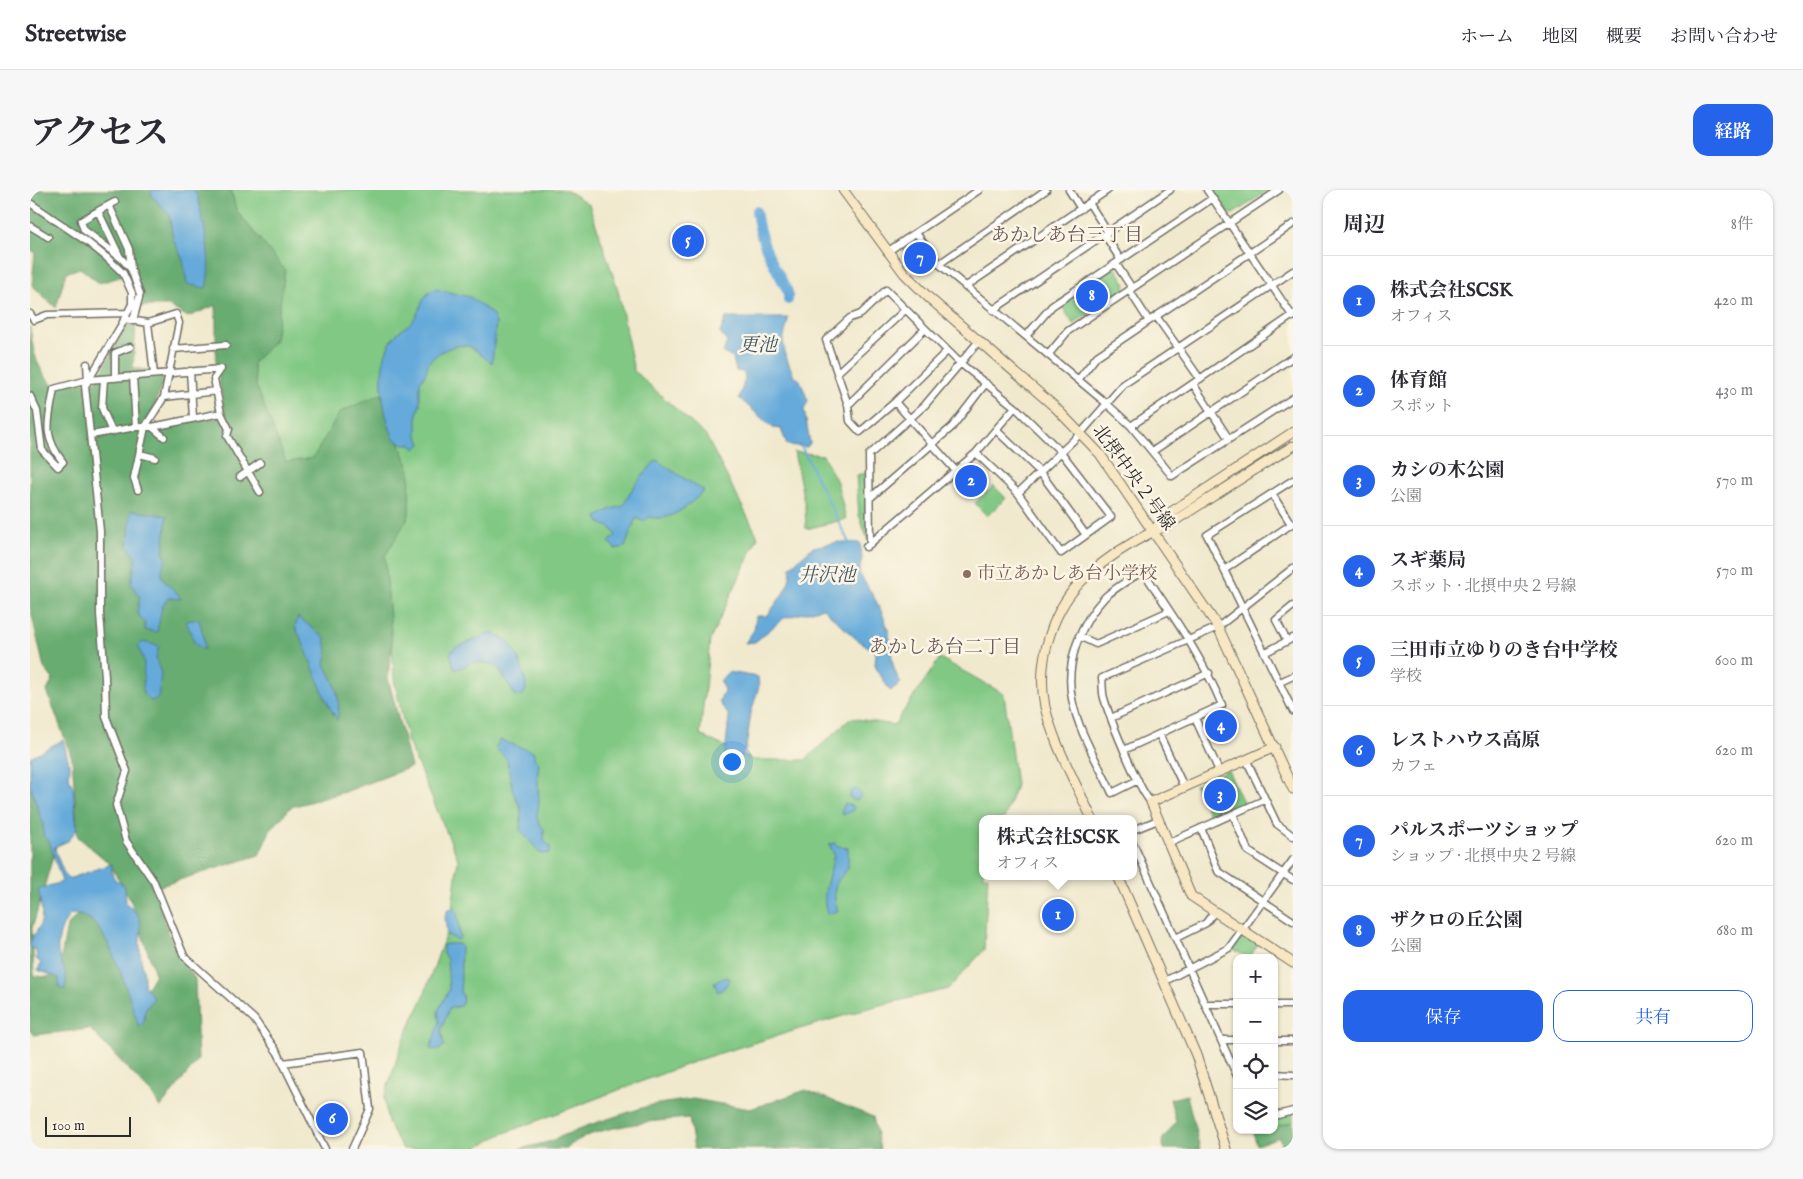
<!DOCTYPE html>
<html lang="ja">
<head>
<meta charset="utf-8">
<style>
  body { margin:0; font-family:"IM FELL English","Noto Serif JP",serif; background:#f7f7f7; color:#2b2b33 }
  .controls { position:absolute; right:15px; bottom:15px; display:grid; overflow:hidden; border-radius:10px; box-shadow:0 1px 4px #0004 }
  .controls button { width:45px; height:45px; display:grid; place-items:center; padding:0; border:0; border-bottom:1px solid #e1e1e2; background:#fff; color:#2b2b33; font:25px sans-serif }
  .scale { position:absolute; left:15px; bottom:12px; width:86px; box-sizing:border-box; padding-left:5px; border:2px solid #2b2b2b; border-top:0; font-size:14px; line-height:18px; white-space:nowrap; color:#2b2b2b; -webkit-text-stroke:4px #fcf5e5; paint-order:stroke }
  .you { position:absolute; left:701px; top:571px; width:18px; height:18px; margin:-12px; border:4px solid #fff; border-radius:50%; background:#1a73e8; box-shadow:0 0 0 8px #1a73e833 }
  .badge { display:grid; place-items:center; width:32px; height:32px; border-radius:50%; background:#2563eb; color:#fff; font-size:16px; font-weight:700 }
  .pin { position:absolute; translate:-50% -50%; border:2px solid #fff; box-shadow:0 1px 5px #0006 }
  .popup { position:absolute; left:949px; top:625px; width:158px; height:65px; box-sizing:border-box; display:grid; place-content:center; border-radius:10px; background:#fff; filter:drop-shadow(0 1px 4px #0005); font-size:16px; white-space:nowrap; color:#7c7c81 }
  .popup b { font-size:19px; color:#2b2b33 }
  .popup::after { content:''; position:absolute; left:50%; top:100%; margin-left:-10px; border:10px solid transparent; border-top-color:#fff }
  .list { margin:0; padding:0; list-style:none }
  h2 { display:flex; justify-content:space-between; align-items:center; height:65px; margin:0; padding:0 20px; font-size:21px }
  h2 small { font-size:16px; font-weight:400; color:#7c7c81 }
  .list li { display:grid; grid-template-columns:32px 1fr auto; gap:15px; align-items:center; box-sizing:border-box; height:90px; padding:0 20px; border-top:1px solid #e1e1e2 }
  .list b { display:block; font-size:19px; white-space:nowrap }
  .list p { margin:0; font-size:16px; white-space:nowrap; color:#7c7c81 }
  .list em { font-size:16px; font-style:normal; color:#7c7c81 }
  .actions { display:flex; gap:10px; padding:15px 20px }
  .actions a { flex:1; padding:11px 0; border:1px solid #2563eb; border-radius:15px; text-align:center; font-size:18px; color:#2563eb }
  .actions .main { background:#2563eb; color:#fff }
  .icon { flex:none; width:28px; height:28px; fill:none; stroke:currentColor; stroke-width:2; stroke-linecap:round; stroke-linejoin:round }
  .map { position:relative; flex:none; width:1263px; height:959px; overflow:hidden; border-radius:15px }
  header { display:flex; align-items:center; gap:30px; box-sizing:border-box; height:70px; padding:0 25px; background:#fff; border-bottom:1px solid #e1e1e2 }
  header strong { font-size:24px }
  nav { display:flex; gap:28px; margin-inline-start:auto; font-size:18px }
  .intro { display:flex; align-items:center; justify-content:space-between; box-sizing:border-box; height:120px; padding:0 30px }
  h1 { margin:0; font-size:35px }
  .button { padding:12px 22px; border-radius:15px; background:#2563eb; color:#fff; font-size:18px; font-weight:700 }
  main { display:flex; gap:30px; padding:0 30px }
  aside { flex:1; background:#fff; border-radius:15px; box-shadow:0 1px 4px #0004 }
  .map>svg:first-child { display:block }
</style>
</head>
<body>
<header>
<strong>Streetwise</strong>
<nav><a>ホーム</a><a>地図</a><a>概要</a><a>お問い合わせ</a></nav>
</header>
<div class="intro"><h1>アクセス</h1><a class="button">経路</a></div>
<main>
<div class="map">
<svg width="1263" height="959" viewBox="0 0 1263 959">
  <rect width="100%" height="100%" fill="#fcf5e5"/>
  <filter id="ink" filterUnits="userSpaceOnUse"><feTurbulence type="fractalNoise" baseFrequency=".02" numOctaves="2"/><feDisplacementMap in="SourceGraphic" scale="10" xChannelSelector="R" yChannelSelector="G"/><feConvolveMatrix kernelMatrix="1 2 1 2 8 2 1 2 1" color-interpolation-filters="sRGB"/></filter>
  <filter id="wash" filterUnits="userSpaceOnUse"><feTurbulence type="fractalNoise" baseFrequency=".0096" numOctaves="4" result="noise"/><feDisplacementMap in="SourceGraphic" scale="20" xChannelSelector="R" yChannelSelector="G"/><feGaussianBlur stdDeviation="1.12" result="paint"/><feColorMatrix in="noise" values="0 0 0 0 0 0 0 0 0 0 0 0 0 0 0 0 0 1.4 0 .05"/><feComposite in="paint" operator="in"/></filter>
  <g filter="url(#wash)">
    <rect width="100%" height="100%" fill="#f0e9cd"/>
    <path fill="#80c883" stroke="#567a57" d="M201 0H536L559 14 588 100 604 181 676 246 728 347 680 450 670 545 724 570H775L821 528 864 535 910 468 974 504 986 595 974 629H953V686H958L954 760 918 799 846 816 674 868 472 944 444 959H373L358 933 354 908 372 853 393 808 421 729 428 669 378 552 364 490 362 454 253 306 186 115 206 20Z
      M1183 0H1239L1203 24 1199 23Z
      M1080 77 1086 78 1096 94 1094 100 1043 134 1029 111Z
      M764 262 793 265 807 292 816 329 776 339 775 316Z
      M837 283 838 351 829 325 826 285Z
      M964 296 976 308 957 326 945 313Z
      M1198 580 1215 616 1182 631 1165 595Z
      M1212 740 1230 752 1219 768 1202 759Z
      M1263 923V932L1244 937V927Z"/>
    <path fill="#68ac71" stroke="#4a6c4e" d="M0 0H201L206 20 255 80 245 150 223 173 226 195 256 272 283 268 310 222 351 204 380 281 379 326 355 366 362 454 358 488 381 577 315 602 261 617 240 641 229 665 124 698 140 748 165 789 168 870 130 918 123 905 60 839 4 845 0 841V588L27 653 2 739 4 786 17 787 28 784 37 736 51 721 83 740 107 815 125 784 101 711 79 673 48 647 42 568 17 501 23 489 14 478 0 417V136C3 161 6 178 24 196L67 191 95 136 106 134 103 178 135 182 119 236 196 227 186 174V115L158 127 139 116H108L105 83 69 93 50 78 36 83 26 118 2 95 5 62 0 60Z
      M776 900 843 927 850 959H664L659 928C632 930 553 937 537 959H490L518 952 556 936 621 915 663 909 720 919Z
      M1157 905 1170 959H1134L1132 950 1146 932 1140 909Z
      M1263 932V959H1254L1249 947 1227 955 1223 943 1244 940V937Z"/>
    <path fill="#65aada" stroke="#486a82" d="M121 0H164L168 7C174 38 183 67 176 98L157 94 153 70 143 49 139 25 122 6Z
      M405 99 440 107 462 124 466 133 462 173C454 168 448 161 440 157 428 151 403 163 398 175 395 184 397 183 390 192V215L387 223V244L391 254 385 259 381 254H374L364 249C352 222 344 174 364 147 369 140 379 136 384 129 392 118 391 105 405 99Z
      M696 128H758C758 134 756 137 755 143 750 156 759 174 764 186L770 190 778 211 774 219 780 253 777 257 757 255 751 239 743 238 709 208 715 189 714 182 706 181 703 168 693 163 697 152 690 143Z
      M626 270 674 301C657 316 643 332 619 327L614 332 606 328 595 357 585 359 579 352 586 345 581 338 570 333 567 327 581 319 593 316 604 296Z
      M101 320 137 326 133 362 136 369C123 393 143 393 151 409L138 408 132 417 127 442 115 440V433L107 423 110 407 101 394 106 369 98 355Z
      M808 352 830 353 832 368 829 383C840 401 853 419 858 440 863 460 859 475 871 493L860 501 845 476 846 462 825 448 793 418 754 428 725 452 715 453 724 440 726 426H737C746 413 764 393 760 377L783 357Z
      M268 427 295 448 297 462 295 475C306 494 311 508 307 530 289 502 282 467 265 437Z
      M169 429 174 448V460L165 454 156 431Z
      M463 442C467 448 475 447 479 452 489 465 496 486 496 501L492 506H485L468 477C459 473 449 471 439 474 433 476 431 480 424 479L420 463 424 458Z
      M113 452 129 456 126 468 131 484 128 508 121 511 113 503 114 471 108 456Z
      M698 482 728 487 729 496 721 523 716 558 710 568 704 569 695 565 699 526 689 512 694 500 690 491Z
      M33 550 40 577 39 587 43 598 47 639 38 651 24 657 34 684 38 689 82 674C81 687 84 690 95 696L96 713C117 730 109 736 110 759 110 772 116 783 114 795L124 808 115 819 114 832 109 837C100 810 82 748 62 731 56 726 49 725 41 724 32 732 27 750 28 762 31 775 40 786 34 800L29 797V788L8 780 11 773 7 770 6 760 0 757C0 745 8 743 11 732 13 721 10 710 8 699L32 692 19 651 13 645V634L0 595V567Z
      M470 550 504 562V568L509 573C507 586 508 597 509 610 509 624 502 626 514 639V651L520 656V663L511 664 490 640 491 618 483 602 477 570 465 558Z
      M819.5 605a5.5 5.5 0 1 1 11 0a5.5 5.5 0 1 1-11 0Z
      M815 613 824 617 822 621 813 625 811 623Z
      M804 653 808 656 818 658V679C803 693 802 702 808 721L797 724C790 702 801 685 804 664L799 654Z
      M418 719H425L427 721 430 748 428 750 417 745 415 726Z
      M417 754H429L431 756C430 772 432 788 430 803L433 805 432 814 428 817H420L411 840 414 856 409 860 400 859 409 833 408 821 419 800 417 769 413 764V755Z
      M697 787 700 789 694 798 688 802 684 792Z"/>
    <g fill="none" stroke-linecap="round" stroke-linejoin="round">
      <path stroke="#65aada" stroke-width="2" d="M771 256 819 353"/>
      <path stroke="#65aada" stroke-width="10" d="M726 21C731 57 742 70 758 102V110"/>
    </g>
  </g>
  <g filter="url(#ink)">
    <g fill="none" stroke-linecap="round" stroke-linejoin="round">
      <g stroke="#706e64" stroke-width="9">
        <path id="street" d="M1039 0 1051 19
          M1177 0 1263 127
          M85 12 68 21 89 65
          M0 13 56 51 76 67 93 83 102 103V114L92 134 55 196 70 341V424L75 487 76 527 97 581 86 615 96 651 124 692 154 766 224 829 248 863 295 959
          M1059 13 1077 41
          M79 15 99 59 101 79
          M68 21 51 31 54 40 91 68 101 79 110 104 103 131
          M0 36 18 47
          M886 43 909 74 1076 213 1101 236 1142 286 1263 208
          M1075 45 1090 69
          M857 62 949 0
          M909 74 1016 0
          M1086 74 1102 98
          M935 97 1078 0
          M1099 100 1119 131
          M963 120 1140 0
          M0 124 4 130 17 125 97 123
          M1126 126 1170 189
          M94 129 118 133 146 124 149 133 134 207 115 237 104 288 108 300
          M118 133 124 184
          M996 146 1022 116 1183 8
          M143 159 196 155
          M917 161 865 212 830 242 820 231 818 215 796 150 820 128 831 124 856 100 930 173 985 217 1031 262 1081 327 1031 363 988 303 946 263
          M1018 165 1038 141 1249 0
          M57 174 58 190
          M160 181 163 227
          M808 182 875 120
          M103 186 106 237
          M85 188V163L100 157
          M74 189 72 218 82 242
          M1048 190 1067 166 1263 34
          M1163 194 1199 249
          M0 206 7 221 12 260 28 277 33 272C11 244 19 230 24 199L58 190 191 179 184 189 191 223 122 237H106L61 245
          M134 207 187 201
          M865 212 925 280
          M818 215 895 139
          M191 223 199 239 197 246 230 302
          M1101 236 1263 125
          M122 237 134 247
          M966 240 1010 282 1056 345
          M1123 261 1263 167
          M110 264 125 268
          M210 287 230 273
          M1263 290 1177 345 1263 521
          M988 303 1051 243 1094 194 1263 81
          M1242 304 1261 334
          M840 308 922 237 956 193
          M840 354 839 265 895 215 949 151
          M836 357 946 263 985 217
          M1194 380 1263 333
          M1049 446 1066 454 1139 421
          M1257 451 1246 430 1263 416
          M1236 462 1263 448
          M1250 492 1263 486
          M1081 528 1179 483
          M1165 528 1189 581
          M1129 544 1154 597
          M1094 560 1192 515C1172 466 1142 425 1113 381 1100 389 1086 397 1075 407 1050 433 1035 473 1042 509 1048 541 1068 573 1082 603L1108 590
          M1216 569 1247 634 1263 646
          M1121 612C1109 601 1079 526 1074 508 1072 502 1073 495 1072 488L1188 437 1263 378
          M1203 624 1218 661 1263 690
          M1171 638 1188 681 1263 731
          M1103 640 1128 630
          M1103 653 1207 886
          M1138 653 1234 610
          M1146 748 1176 733 1184 722
          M1135 791 1199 758 1263 670
          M1175 814H1207
          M1244 815H1263
          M1192 850H1207
          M1244 851H1263
          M253 873 333 862 340 919 322 959
          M1244 884 1263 885
          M1244 926 1263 921"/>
      </g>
      <g stroke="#706e64" stroke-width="11">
        <path id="secondary" d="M813 0 874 83 898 107 1025 217 1070 264 1188 437 1263 599
          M1124 341 1134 327 1141 322 1263 242
          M1245 557 1121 612 1161 706 1263 773
          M1062 629C1046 593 1024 555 1015 517 1006 471 1022 416 1058 385 1077 368 1102 352 1124 341 1130 338 1136 337 1141 333 1182 307 1222 281 1263 256
          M1088 686 1166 865 1196 959"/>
      </g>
      <use href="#street" stroke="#fff" stroke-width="6"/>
      <use href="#secondary" stroke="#f8e7c3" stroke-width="9"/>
    </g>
  </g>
  <circle fill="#8d6e63" stroke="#fcf5e5" stroke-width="2" cx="937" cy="384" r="5"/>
  <g text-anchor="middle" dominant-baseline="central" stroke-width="5" stroke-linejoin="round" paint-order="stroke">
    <g font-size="18" fill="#2b2b2b" stroke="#fcf5e5">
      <text transform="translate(1103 288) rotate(54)">北摂中央２号線</text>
    </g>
    <g font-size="18" fill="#785e54" stroke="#fcf5e5" text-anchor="start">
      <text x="947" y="384">市立あかしあ台小学校</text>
    </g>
    <g font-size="19" fill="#655358" stroke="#fcf5e5">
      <text x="1037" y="46">あかしあ台三丁目</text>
      <text x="915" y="458">あかしあ台二丁目</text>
    </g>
    <g font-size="19" font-style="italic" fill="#3f5768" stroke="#fcf5e5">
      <text x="728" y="156">更池</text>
      <text x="797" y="386">井沢池</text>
    </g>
  </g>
</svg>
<div class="controls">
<button>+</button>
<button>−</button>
<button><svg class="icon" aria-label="locate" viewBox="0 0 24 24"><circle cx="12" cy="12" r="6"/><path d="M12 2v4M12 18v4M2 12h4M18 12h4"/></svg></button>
<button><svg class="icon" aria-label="layers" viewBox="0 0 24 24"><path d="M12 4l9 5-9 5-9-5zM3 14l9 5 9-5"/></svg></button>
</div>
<div class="scale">100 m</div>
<div class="you"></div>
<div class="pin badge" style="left:1028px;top:725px">1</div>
<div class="popup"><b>株式会社SCSK</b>オフィス</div>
<div class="pin badge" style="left:941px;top:291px">2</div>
<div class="pin badge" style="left:1190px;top:605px">3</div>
<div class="pin badge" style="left:1191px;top:536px">4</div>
<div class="pin badge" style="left:658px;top:51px">5</div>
<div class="pin badge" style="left:302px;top:929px">6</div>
<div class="pin badge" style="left:890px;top:68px">7</div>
<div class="pin badge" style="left:1062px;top:106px">8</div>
</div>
<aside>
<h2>周辺<small>8件</small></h2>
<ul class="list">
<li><span class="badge">1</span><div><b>株式会社SCSK</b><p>オフィス</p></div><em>420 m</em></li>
<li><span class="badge">2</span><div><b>体育館</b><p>スポット</p></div><em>430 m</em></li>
<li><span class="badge">3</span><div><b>カシの木公園</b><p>公園</p></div><em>570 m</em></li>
<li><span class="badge">4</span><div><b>スギ薬局</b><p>スポット · 北摂中央２号線</p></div><em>570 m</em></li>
<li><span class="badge">5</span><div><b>三田市立ゆりのき台中学校</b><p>学校</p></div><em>600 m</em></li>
<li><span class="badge">6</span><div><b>レストハウス高原</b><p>カフェ</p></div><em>620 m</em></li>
<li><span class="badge">7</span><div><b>パルスポーツショップ</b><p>ショップ · 北摂中央２号線</p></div><em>620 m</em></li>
<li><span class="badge">8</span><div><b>ザクロの丘公園</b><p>公園</p></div><em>680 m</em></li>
</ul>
<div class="actions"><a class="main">保存</a><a>共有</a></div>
</aside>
</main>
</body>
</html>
